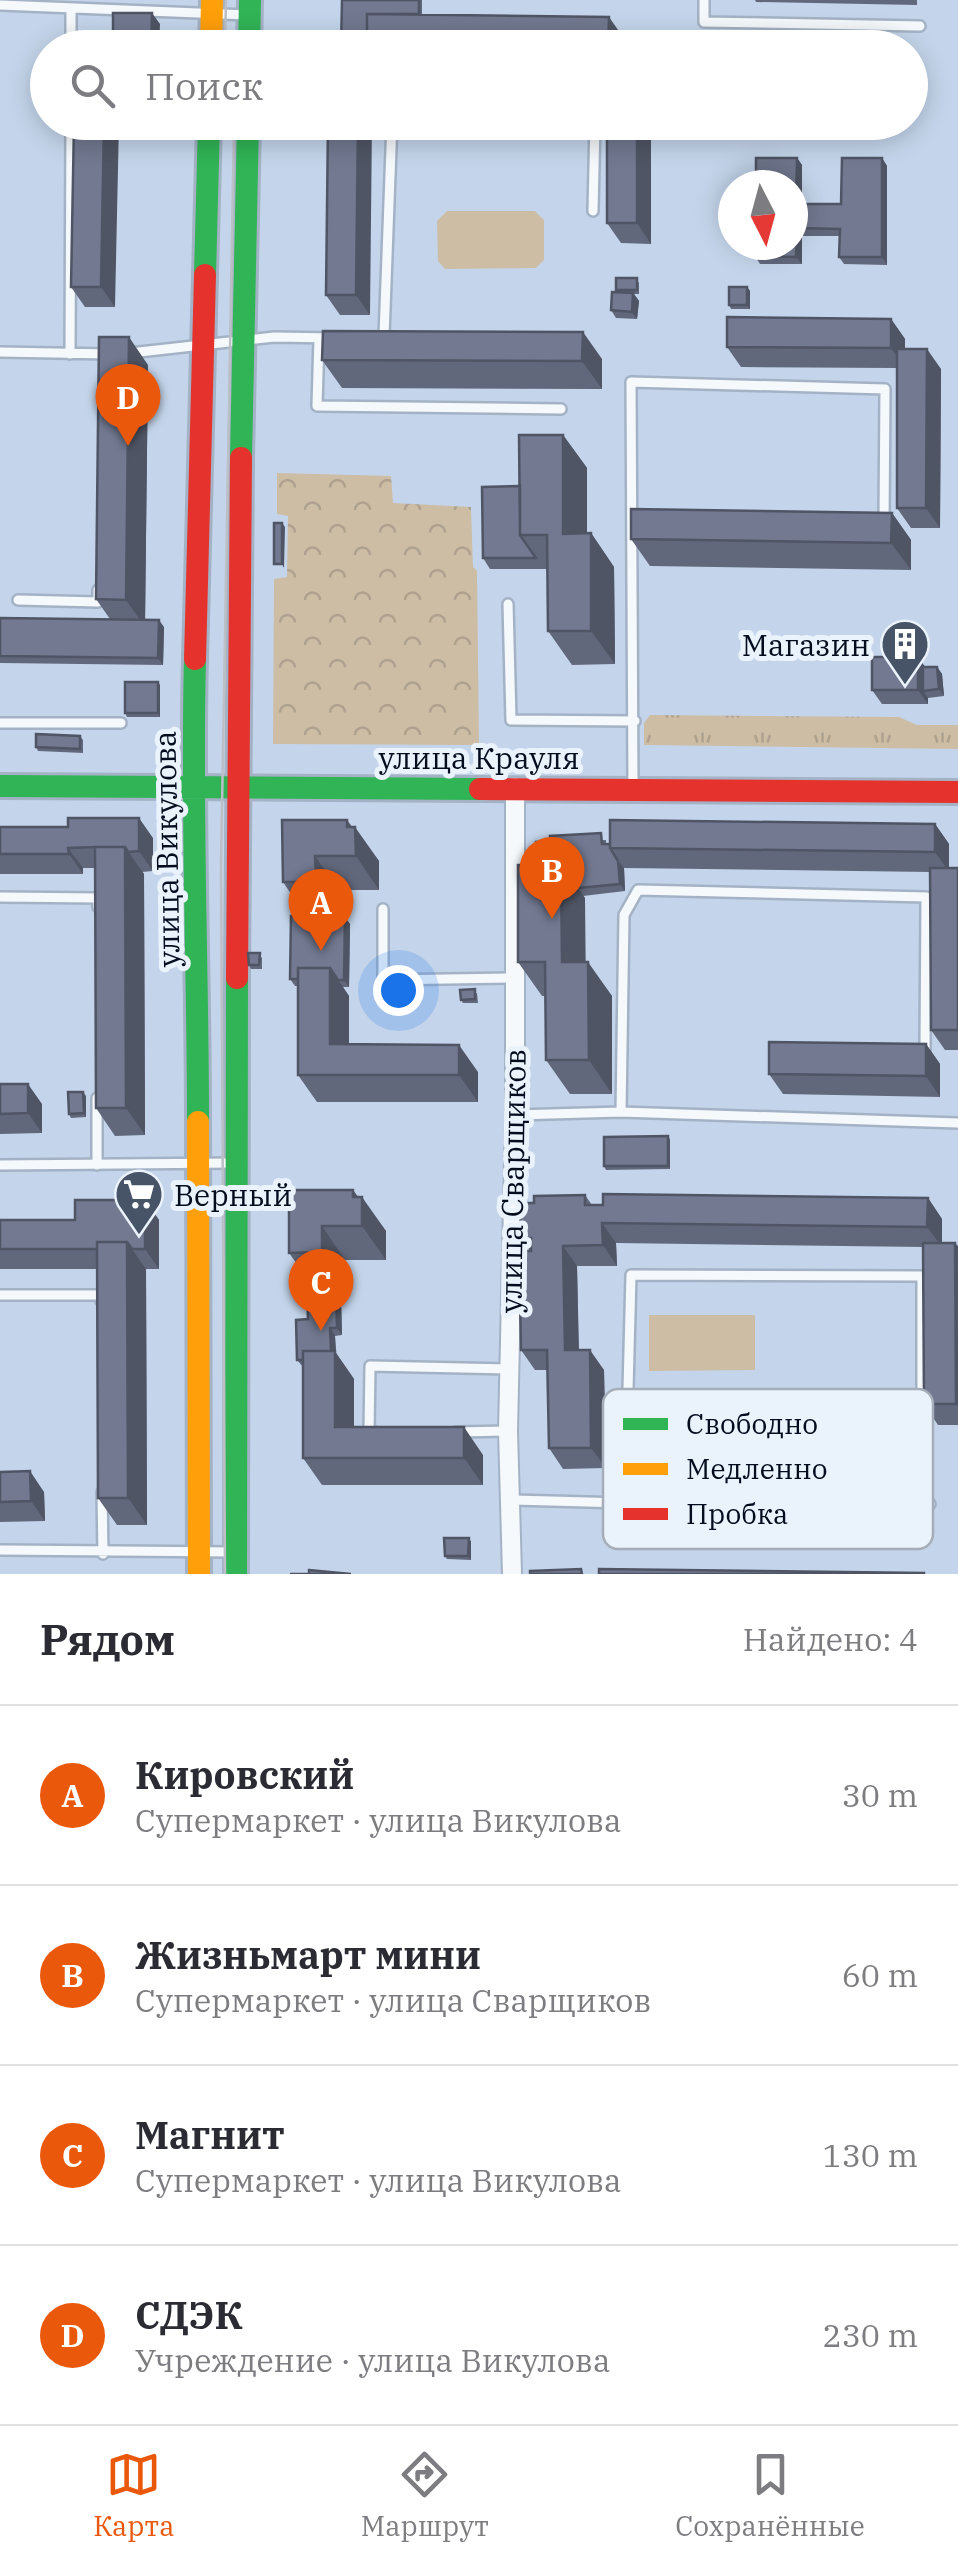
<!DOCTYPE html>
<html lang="ru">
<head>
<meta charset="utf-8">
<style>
  body { margin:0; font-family:"IBM Plex Serif",serif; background:#f7f7f7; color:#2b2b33 }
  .compass { position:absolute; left:718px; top:170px; width:90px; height:90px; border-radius:50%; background:#fff; box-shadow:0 5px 25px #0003; rotate:174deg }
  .you { position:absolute; left:398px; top:990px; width:35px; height:35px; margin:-25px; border:8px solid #fff; border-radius:50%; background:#1a73e8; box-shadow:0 0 0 15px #1a73e833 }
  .badge { display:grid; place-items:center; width:65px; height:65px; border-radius:50%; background:#ea580c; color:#fff; font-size:32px; font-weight:700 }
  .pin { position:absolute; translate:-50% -82px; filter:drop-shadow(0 2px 5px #0008) }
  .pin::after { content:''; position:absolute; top:52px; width:35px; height:30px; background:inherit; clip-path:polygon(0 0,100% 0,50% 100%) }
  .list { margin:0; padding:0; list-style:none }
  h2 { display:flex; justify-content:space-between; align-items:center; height:130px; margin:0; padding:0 40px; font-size:42px }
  h2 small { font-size:32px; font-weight:400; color:#7c7c81 }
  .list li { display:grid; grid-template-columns:65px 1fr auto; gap:30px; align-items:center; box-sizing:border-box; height:180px; padding:0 40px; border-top:2px solid #e1e1e2 }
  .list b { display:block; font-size:38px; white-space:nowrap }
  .list p { margin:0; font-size:32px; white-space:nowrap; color:#7c7c81 }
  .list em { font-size:32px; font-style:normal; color:#7c7c81 }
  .icon { flex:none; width:55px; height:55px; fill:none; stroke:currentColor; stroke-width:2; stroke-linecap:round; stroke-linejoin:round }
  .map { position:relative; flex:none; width:958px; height:1574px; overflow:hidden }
  .search { position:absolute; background:#fff; box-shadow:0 5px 25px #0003; left:30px; right:30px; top:30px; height:110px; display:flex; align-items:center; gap:25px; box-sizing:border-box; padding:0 35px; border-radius:55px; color:#7c7c81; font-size:38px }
  .sheet { height:850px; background:#fff }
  nav { display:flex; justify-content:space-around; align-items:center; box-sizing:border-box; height:140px; border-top:2px solid #e1e1e2; background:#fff; font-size:28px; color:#7c7c81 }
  nav a { display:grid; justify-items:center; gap:5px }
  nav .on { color:#ea580c }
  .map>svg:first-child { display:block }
</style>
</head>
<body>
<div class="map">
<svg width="958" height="1574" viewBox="0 0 958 1574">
  <defs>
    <pattern id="grass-tufts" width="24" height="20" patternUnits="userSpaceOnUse" patternTransform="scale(2.5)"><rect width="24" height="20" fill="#cdbda5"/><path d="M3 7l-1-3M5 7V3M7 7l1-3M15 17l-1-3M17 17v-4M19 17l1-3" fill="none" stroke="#aea18e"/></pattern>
    <pattern id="forest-crowns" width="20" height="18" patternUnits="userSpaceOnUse" patternTransform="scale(2.5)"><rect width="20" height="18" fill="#cdbda5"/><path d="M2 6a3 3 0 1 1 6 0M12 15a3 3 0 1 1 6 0" fill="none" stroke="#aea18e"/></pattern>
  </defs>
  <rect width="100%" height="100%" fill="#c4d5eb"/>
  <path fill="url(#grass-tufts)" d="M650 715 899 717 917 725H958V749L644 745V723Z"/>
  <path fill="url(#forest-crowns)" d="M277 473 391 476 393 503 471 507 473 567 477 571 479 745 273 744 274 579 287 577 288 516 277 514Z"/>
  <path fill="#cdbda5" d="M447 211H535L544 220V260L536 268 445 269 438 261 437 221Z
    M649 1315H755V1370L649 1371Z"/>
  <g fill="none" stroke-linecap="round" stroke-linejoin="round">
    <g stroke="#a4b2c5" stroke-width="14">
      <path id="lane" d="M704 0V22L920 26
        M0 5 247 15
        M71 48V8
        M593 211 595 122
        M384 336 392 122
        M319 338 317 406 561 409
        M0 352 110 354
        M130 353 274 337 334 338
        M70 354 71 122
        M18 600 98 602V590
        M508 604 511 720 635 721
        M0 723H121
        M633 789 631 382 885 389 884 520
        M0 897 98 898V907
        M383 909V980L515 978
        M621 1112 624 915 638 890 926 897 925 1051
        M515 1115 621 1112 958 1123
        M0 1165 235 1163
        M97 1165V1098
        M0 1295H101V1301
        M375 1432H369L370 1366 509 1369
        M456 1432 508 1431
        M102 1492 103 1554
        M513 1500 625 1503 631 1275 922 1276V1410
        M625 1503 930 1504
        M0 1550 233 1552"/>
    </g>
    <g stroke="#a4b2c5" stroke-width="22">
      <path id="street" d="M512 1574 508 1431 515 1115V787"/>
    </g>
    <g stroke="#a4b2c5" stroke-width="28">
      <path id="fast" d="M249 48 250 0
        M205 275 209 122
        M241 458 248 122
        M195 659C191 814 198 968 198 1122
        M0 786 480 789
        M236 1574 237 978"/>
    </g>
    <g stroke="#a4b2c5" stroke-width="28">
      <path id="slow" d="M211 48 212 0
        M198 1122 199 1574"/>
    </g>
    <g stroke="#a4b2c5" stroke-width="28">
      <path id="jam" d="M195 659 205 275
        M480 789 958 792
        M237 978 241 458"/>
    </g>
    <use href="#lane" stroke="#f6f9fc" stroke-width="9"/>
    <use href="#street" stroke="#f6f9fc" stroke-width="18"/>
    <use href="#fast" stroke="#30b455" stroke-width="22"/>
    <use href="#slow" stroke="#ff9f0a" stroke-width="22"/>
    <use href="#jam" stroke="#e5322d" stroke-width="22"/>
    <path stroke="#bcc0c6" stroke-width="2.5" d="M225 48 226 0
      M225 1574 221 865 234 122"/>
  </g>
  <path fill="#62687c" d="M342 0H422V14L623 37V48H341Z
    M755 0H917V5L756 2Z
    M74 122 115 307H85L71 287Z
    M328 122 370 315H340L326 295Z
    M607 122H651V244L621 243 607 223Z
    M797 158 802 165V204H841L882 158 887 166V265L844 264 839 257V236H802V264H760L755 256Z
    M639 282V294H634L639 301 637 319 616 318 611 310 618 292 616 290Z
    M747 287 750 291V309H731L729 305Z
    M891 319 905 339V349L941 369 940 528H911L897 508V368L741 367 727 347Z
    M602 359V389L342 388 322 360Z
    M148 365 145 620 164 627 163 665 0 663V618L110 619 96 599Z
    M563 435 587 468V533H591L614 567 615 664 572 665 548 631V569H490L483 558 520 486Z
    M892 513 911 540V570L650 566 631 539Z
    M918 657 925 667H937L942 674 944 696 928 698V704H882L872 690Z
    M160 685V717H127L125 713Z
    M80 736 83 740V753L38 751 36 747Z
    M935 824 949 844V868H958V1050H945L931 1030 930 872 624 868 625 891 583 896 585 898V962L612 996V1094H570L546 1060V996H542L518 962 537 864 550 841 606 840V844Z
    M0 827H68L153 838V871L142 872 144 874 145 1135 115 1136 96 1108 95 868H83V874H0Z
    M352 827 379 861V890H339V916L350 924 349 987H343L349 996V1044L478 1072V1102H317L298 1075V986H295L290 979 306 916 283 882Z
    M262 957V969H251L249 965Z
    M477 993 478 1003H463L461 1000Z
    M926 1044 940 1064V1097L783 1094 769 1074Z
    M0 1084 42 1104V1133L0 1134Z
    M86 1096V1117L71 1118 69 1114Z
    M668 1136 670 1140V1169L606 1170 604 1166Z
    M585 1195 592 1205 928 1198 942 1219V1243L958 1246V1425H938L924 1404 923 1247 616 1243 617 1266H577L579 1350 604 1370 606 1468 563 1469 549 1448 547 1370H535L521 1350 530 1251 521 1238 534 1203Z
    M358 1197 386 1231V1260H345L346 1286H313L289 1253Z
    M145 1200 159 1220V1269H146L147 1525H117L98 1498 97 1269H0V1220H75Z
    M341 1299 342 1335 335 1336 336 1353 354 1379V1427L483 1455V1485H322L303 1458V1367L297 1360 308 1319Z
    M919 1419 933 1439V1471L776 1469 762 1448Z
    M0 1472 44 1492 45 1521 0 1522Z
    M469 1538 471 1542V1560L447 1559 445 1556Z"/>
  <path fill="#505565" d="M152 13 160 24 159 48H151Z
    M609 17 623 37V48L608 47Z
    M104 122H119L115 307 101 287Z
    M358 122H372L370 315 356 295Z
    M637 122H651V244L637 223Z
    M797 158 802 165V211L796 204Z
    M882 158 887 166V265L882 257Z
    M797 228 802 236V264L796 257Z
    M747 287 750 291V309L747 305Z
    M633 293 639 301 637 319 632 312Z
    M891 319 905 339V368L891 348Z
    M583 332 602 359V389L582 361Z
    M129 337 148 365 145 627 126 600Z
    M927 349 941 369 940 528 926 508Z
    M563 435 587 468V567L563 534Z
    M892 513 911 540V570L891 543Z
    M282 523 285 527 284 568 282 564Z
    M591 533 614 567 615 664 591 631Z
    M159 620 164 627 163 665 158 658Z
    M918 657 928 671 923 691 928 698V704L918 690Z
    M937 667 942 674 944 696 939 689Z
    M158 682 160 685V717L158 713Z
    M139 818 153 838V871L139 851Z
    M347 820 356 832 355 827 379 861V890L356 856 347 827Z
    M935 824 949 844V872L935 852Z
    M125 847 144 874 145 1135 126 1108Z
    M68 848 83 868V874L69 854Z
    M315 856 339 890V916L316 882Z
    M618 861 624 868 625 891 620 884Z
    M561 864 585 898 586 996 562 962Z
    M345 917 350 924 349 987 344 980Z
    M588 962 612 996V1094L589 1060Z
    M330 968 349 996V1072L330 1044Z
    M926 1044 940 1064V1097L926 1076Z
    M459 1045 478 1072V1102L459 1075Z
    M28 1084 42 1104V1133L28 1113Z
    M83 1092 86 1096V1117L84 1113Z
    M668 1136 670 1140V1169L668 1166Z
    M353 1190 362 1202V1197L386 1231V1260L362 1226 353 1197Z
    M928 1198 942 1219V1247L927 1227Z
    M145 1200 159 1220V1269L145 1249Z
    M602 1223 616 1243 617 1266 603 1245Z
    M322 1226 345 1260 346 1286 322 1252Z
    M127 1242 146 1269 147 1525 128 1498Z
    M955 1243 958 1246V1407L956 1404Z
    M563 1246 577 1266 579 1371 565 1350Z
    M336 1292 341 1299 342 1335 337 1328Z
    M330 1328 335 1336 336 1353 354 1379V1455L335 1427Z
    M590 1350 604 1370 606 1468 591 1448Z
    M919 1419 933 1439V1471L918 1451Z
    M464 1427 483 1455V1485L464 1458Z
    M30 1471 44 1492 45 1521 31 1501Z
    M469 1538 471 1542V1560L468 1556Z"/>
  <path fill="#727990" stroke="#505565" stroke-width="2.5" d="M342 0H419V14H367V44L370 48H341Z
    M113 13H152L151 48H113Z
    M367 14 609 17 608 47 367 44Z
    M74 122H104L101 287H71Z
    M328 122H358L356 295H326Z
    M607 122H637V223H607Z
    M756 158H797L796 204H841L842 158H882V257H839L840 229 797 228 796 257 755 256V245H793V185H756Z
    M616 278H637V290H616Z
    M729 287H747V305H729Z
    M612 292 633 293 632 312 611 310Z
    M727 317 891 319V348L727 347Z
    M323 331 583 332 582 361 322 360Z
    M99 337H129L126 600 96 599Z
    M897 349H927L926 508H897Z
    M519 435H563V534L591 533V631H548L547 535H520Z
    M520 486V535L536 558H483L482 487Z
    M631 509 892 513 891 543 631 539Z
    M274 523H282V564H274Z
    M0 618 159 620 158 658 0 656Z
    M872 657H918V690H872Z
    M923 667H937L939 689 923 691Z
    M125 682H158V713H125Z
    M36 734 80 736V749L36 747Z
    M68 818H139V851L128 852 125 847H95L68 848 69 854H0V827H68Z
    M282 820H347V827H355L356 856H315L316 882H283Z
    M610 820 935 824V852L610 848Z
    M601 833 602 844H610V848L618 861 620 884 578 888 561 864H537L536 842 550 841V836Z
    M95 847H125L126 1108H96Z
    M561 864 562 962H588L589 1060H546L545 962H518V865Z
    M930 868H958V1030H931Z
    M291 916 345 917 344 980H338L330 968H298V979H290Z
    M248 953H260L259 965H249Z
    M298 968H330V1044L459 1045V1075H298Z
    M475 989V999L461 1000 460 990Z
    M769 1042 926 1044V1076L769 1074Z
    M0 1084H28V1113L0 1114Z
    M68 1092H83L84 1113 69 1114Z
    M668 1136V1166H604V1137Z
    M289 1190H353V1197H362V1226H322V1252L289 1253Z
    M603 1194 928 1198 927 1227 602 1223 603 1245 563 1246 565 1350H590L591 1448H549L547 1350H521L519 1251H531V1238H521L520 1203H534V1196L585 1195V1205H603Z
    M75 1200H145V1249H132L127 1242H97V1249H0V1220H75Z
    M97 1242H127L128 1498H98Z
    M923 1243H955L956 1404H924Z
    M336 1292 337 1328H330L331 1351H303V1360H297L296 1320 308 1319 307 1293Z
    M303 1351H335V1427H464V1458H303Z
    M30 1471 31 1501 0 1502V1472Z
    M444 1538H469L468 1556H445Z
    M581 1569 582 1574H530V1571Z
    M599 1569 924 1573V1574H599Z
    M309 1570 351 1574H290H309Z"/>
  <defs>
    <g id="building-pin" transform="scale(2.5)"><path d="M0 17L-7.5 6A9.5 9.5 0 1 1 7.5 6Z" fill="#475366" stroke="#eaf2fc"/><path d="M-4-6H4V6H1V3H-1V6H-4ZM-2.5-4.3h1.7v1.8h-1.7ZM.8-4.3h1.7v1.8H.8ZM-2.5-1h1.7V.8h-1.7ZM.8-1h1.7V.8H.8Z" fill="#fff"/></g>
    <g id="supermarket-pin" transform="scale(2.5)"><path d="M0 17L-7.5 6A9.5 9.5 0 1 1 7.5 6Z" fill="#475366" stroke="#eaf2fc"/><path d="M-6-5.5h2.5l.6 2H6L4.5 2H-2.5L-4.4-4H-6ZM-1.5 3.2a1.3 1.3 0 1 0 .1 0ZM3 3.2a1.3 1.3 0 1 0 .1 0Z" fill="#fff"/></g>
  </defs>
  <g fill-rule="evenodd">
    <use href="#building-pin" x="905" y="644"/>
    <use href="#supermarket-pin" x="139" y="1194"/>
  </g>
  <g text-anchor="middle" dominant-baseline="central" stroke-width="10" stroke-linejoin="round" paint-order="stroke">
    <g font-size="30" fill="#030d1e" stroke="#eaf2fc" text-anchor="end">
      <text x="870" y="644">Магазин</text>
      <text x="174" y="1194" text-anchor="start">Верный</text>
    </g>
    <g font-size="30" fill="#030d1e" stroke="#eaf2fc">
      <text x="479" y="757">улица Крауля</text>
      <text transform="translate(166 849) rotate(-91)">улица Викулова</text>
      <text transform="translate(512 1181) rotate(-89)">улица Сварщиков</text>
    </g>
  </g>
  <rect x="603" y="1389" width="330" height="160" rx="15" fill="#eaf2fc" stroke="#a5adb9" stroke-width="2.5"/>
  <rect x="623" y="1418" width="45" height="12" fill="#30b455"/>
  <rect x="623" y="1463" width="45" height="12" fill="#ff9f0a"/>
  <rect x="623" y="1508" width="45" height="12" fill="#e5322d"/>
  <g font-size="28" fill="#030d1e">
    <text x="686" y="1434">Свободно</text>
    <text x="686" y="1479">Медленно</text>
    <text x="686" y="1524">Пробка</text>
  </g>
</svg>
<svg class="compass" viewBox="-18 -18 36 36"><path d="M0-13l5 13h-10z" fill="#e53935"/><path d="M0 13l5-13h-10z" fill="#7c7c81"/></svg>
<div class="you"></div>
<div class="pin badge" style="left:321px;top:951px">A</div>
<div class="pin badge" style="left:552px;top:919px">B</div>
<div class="pin badge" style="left:321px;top:1331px">C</div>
<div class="pin badge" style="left:128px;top:446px">D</div>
<div class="search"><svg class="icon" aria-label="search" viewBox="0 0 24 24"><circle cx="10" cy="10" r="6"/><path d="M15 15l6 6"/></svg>Поиск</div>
</div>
<section class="sheet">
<h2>Рядом<small>Найдено: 4</small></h2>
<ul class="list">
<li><span class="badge">A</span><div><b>Кировский</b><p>Супермаркет · улица Викулова</p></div><em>30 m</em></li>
<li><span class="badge">B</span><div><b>Жизньмарт мини</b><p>Супермаркет · улица Сварщиков</p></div><em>60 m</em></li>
<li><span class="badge">C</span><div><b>Магнит</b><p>Супермаркет · улица Викулова</p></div><em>130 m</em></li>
<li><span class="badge">D</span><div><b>СДЭК</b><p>Учреждение · улица Викулова</p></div><em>230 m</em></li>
</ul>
</section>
<nav>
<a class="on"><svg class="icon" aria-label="map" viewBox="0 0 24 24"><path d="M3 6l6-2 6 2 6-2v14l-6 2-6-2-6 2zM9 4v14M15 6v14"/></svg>Карта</a>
<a><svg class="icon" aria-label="directions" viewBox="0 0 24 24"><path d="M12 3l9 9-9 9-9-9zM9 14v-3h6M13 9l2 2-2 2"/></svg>Маршрут</a>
<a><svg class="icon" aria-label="saved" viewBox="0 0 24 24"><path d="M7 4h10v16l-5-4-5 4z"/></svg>Сохранённые</a>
</nav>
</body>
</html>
